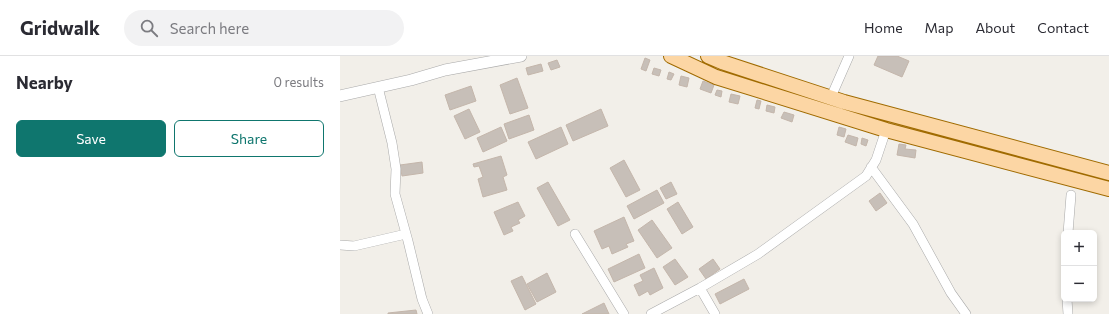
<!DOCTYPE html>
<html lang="en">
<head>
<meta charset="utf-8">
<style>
  body { margin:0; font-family:Commissioner,sans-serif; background:#f2f2f3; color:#2b2b33 }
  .controls { position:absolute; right:12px; bottom:12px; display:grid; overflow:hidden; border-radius:6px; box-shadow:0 2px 6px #0003 }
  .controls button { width:36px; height:36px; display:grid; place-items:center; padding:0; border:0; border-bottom:1px solid #e1e1e2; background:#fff; color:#2b2b33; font:20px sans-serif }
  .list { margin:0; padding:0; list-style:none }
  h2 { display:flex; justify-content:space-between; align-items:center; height:52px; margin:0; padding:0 16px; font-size:17px }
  h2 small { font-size:13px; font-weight:400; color:#7c7c81 }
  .actions { display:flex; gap:8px; padding:12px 16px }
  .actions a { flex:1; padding:9px 0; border:1px solid #0f766e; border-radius:6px; text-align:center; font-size:14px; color:#0f766e }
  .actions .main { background:#0f766e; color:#fff }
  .icon { flex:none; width:22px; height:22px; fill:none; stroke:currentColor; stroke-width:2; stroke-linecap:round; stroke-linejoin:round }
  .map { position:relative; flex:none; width:769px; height:258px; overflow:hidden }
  header { display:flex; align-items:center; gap:24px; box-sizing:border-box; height:56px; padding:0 20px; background:#fff; border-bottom:1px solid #e1e1e2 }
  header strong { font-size:19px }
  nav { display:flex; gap:22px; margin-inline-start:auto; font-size:14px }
  .search { width:280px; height:36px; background:#f2f2f3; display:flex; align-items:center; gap:10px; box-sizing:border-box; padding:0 14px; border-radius:22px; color:#7c7c81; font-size:15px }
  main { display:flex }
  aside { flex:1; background:#fff }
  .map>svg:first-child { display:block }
</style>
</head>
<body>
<header>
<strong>Gridwalk</strong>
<div class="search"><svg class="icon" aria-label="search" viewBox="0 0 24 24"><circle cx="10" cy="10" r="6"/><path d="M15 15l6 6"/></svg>Search here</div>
<nav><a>Home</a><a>Map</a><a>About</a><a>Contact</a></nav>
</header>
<main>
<aside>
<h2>Nearby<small>0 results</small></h2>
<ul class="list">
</ul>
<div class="actions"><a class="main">Save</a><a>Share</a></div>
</aside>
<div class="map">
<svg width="769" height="258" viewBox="0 0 769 258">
  <rect width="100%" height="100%" fill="#f2efe9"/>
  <path fill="#c7bfb8" stroke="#c4b6ab" d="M538 0H557L569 5 562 21 534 9Z
    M305 2 310 4 306 15 301 13Z
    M217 4 220 11 211 14 208 7Z
    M201 8 203 15 188 19 186 12Z
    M314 12 321 14 319 20 312 18Z
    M329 16 334 18 331 24 327 23Z
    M341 20 349 22 347 31 339 29Z
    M177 22 188 52 170 58 160 29Z
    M363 25 374 29 371 37 360 33Z
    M131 30 136 45 110 54 105 39Z
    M377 34 382 35 381 41 375 39Z
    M391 38 400 40 398 48 389 46Z
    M417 44 421 45 419 53 415 52Z
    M427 49 435 51 434 57 426 55Z
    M129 53 140 76 125 83 114 60Z
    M261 53 268 70 233 85 226 69Z
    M444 56 454 59 452 66 441 62Z
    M189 59 194 74 169 83 164 68Z
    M161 71 167 85 143 96 137 82Z
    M221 71 228 88 196 103 188 86Z
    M499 71 506 73 504 81 497 79Z
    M508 79 518 82 516 90 505 86Z
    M522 82 528 84 526 90 521 88Z
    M559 88 566 89 565 93 576 94 575 102 557 99Z
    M161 100 167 119 163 121 167 134 143 141 138 123 143 121 139 110 134 111 133 108Z
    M284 104 300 134 286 141 270 112Z
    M82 106 83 117 62 120 60 109Z
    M208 126 230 164 218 170 197 132Z
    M331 126 337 138 326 143 320 132Z
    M317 134 324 147 294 163 287 150Z
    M540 137 547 147 536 155 529 145Z
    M178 146 185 160 178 164 180 167 171 171 173 175 164 179 154 156Z
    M338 146 353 171 342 178 327 153Z
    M284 161 294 185 286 188 288 191 272 198 269 190 262 193 254 175Z
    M312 164 332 192 317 202 298 174Z
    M299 198 305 212 274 226 268 213Z
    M335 203 348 221 335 229 323 211Z
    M373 203 380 213 366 223 359 213Z
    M314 212 323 232 310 239 308 235 299 240 294 229 303 225 300 219Z
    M207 217 216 236 197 246 187 228Z
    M182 220 196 248 185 254 171 225Z
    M404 223 409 233 380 248 375 238Z
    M264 247 269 258H242Z
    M76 254 77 258H48V257Z"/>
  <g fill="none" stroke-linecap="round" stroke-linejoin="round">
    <g stroke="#a9a9a9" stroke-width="10">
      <path id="minor" d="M38 31 52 87 56 113 55 138 68 185 82 243 88 258
        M491 41 509 0
        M531 111 573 168 611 237 626 258
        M728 177 731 139
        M235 178 284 258
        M0 189 14 190 66 178
        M360 232 375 258
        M727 243 728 258
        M311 258 360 232 418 198 526 120 536 104 546 74"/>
    </g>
    <g stroke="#a9a9a9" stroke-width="12">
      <path id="tertiary" d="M0 40 71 24 105 14 181 0"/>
    </g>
    <g stroke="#a06b00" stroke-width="16">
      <path id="primary" d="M331 0 376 21 546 74 769 133
        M368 0 382 6 504 46 769 117"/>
    </g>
    <use href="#minor" stroke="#fff" stroke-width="9"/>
    <use href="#tertiary" stroke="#fff" stroke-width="11"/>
    <use href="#primary" stroke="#fcd6a4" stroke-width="14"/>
  </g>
</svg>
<div class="controls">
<button>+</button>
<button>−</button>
</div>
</div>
</main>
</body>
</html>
